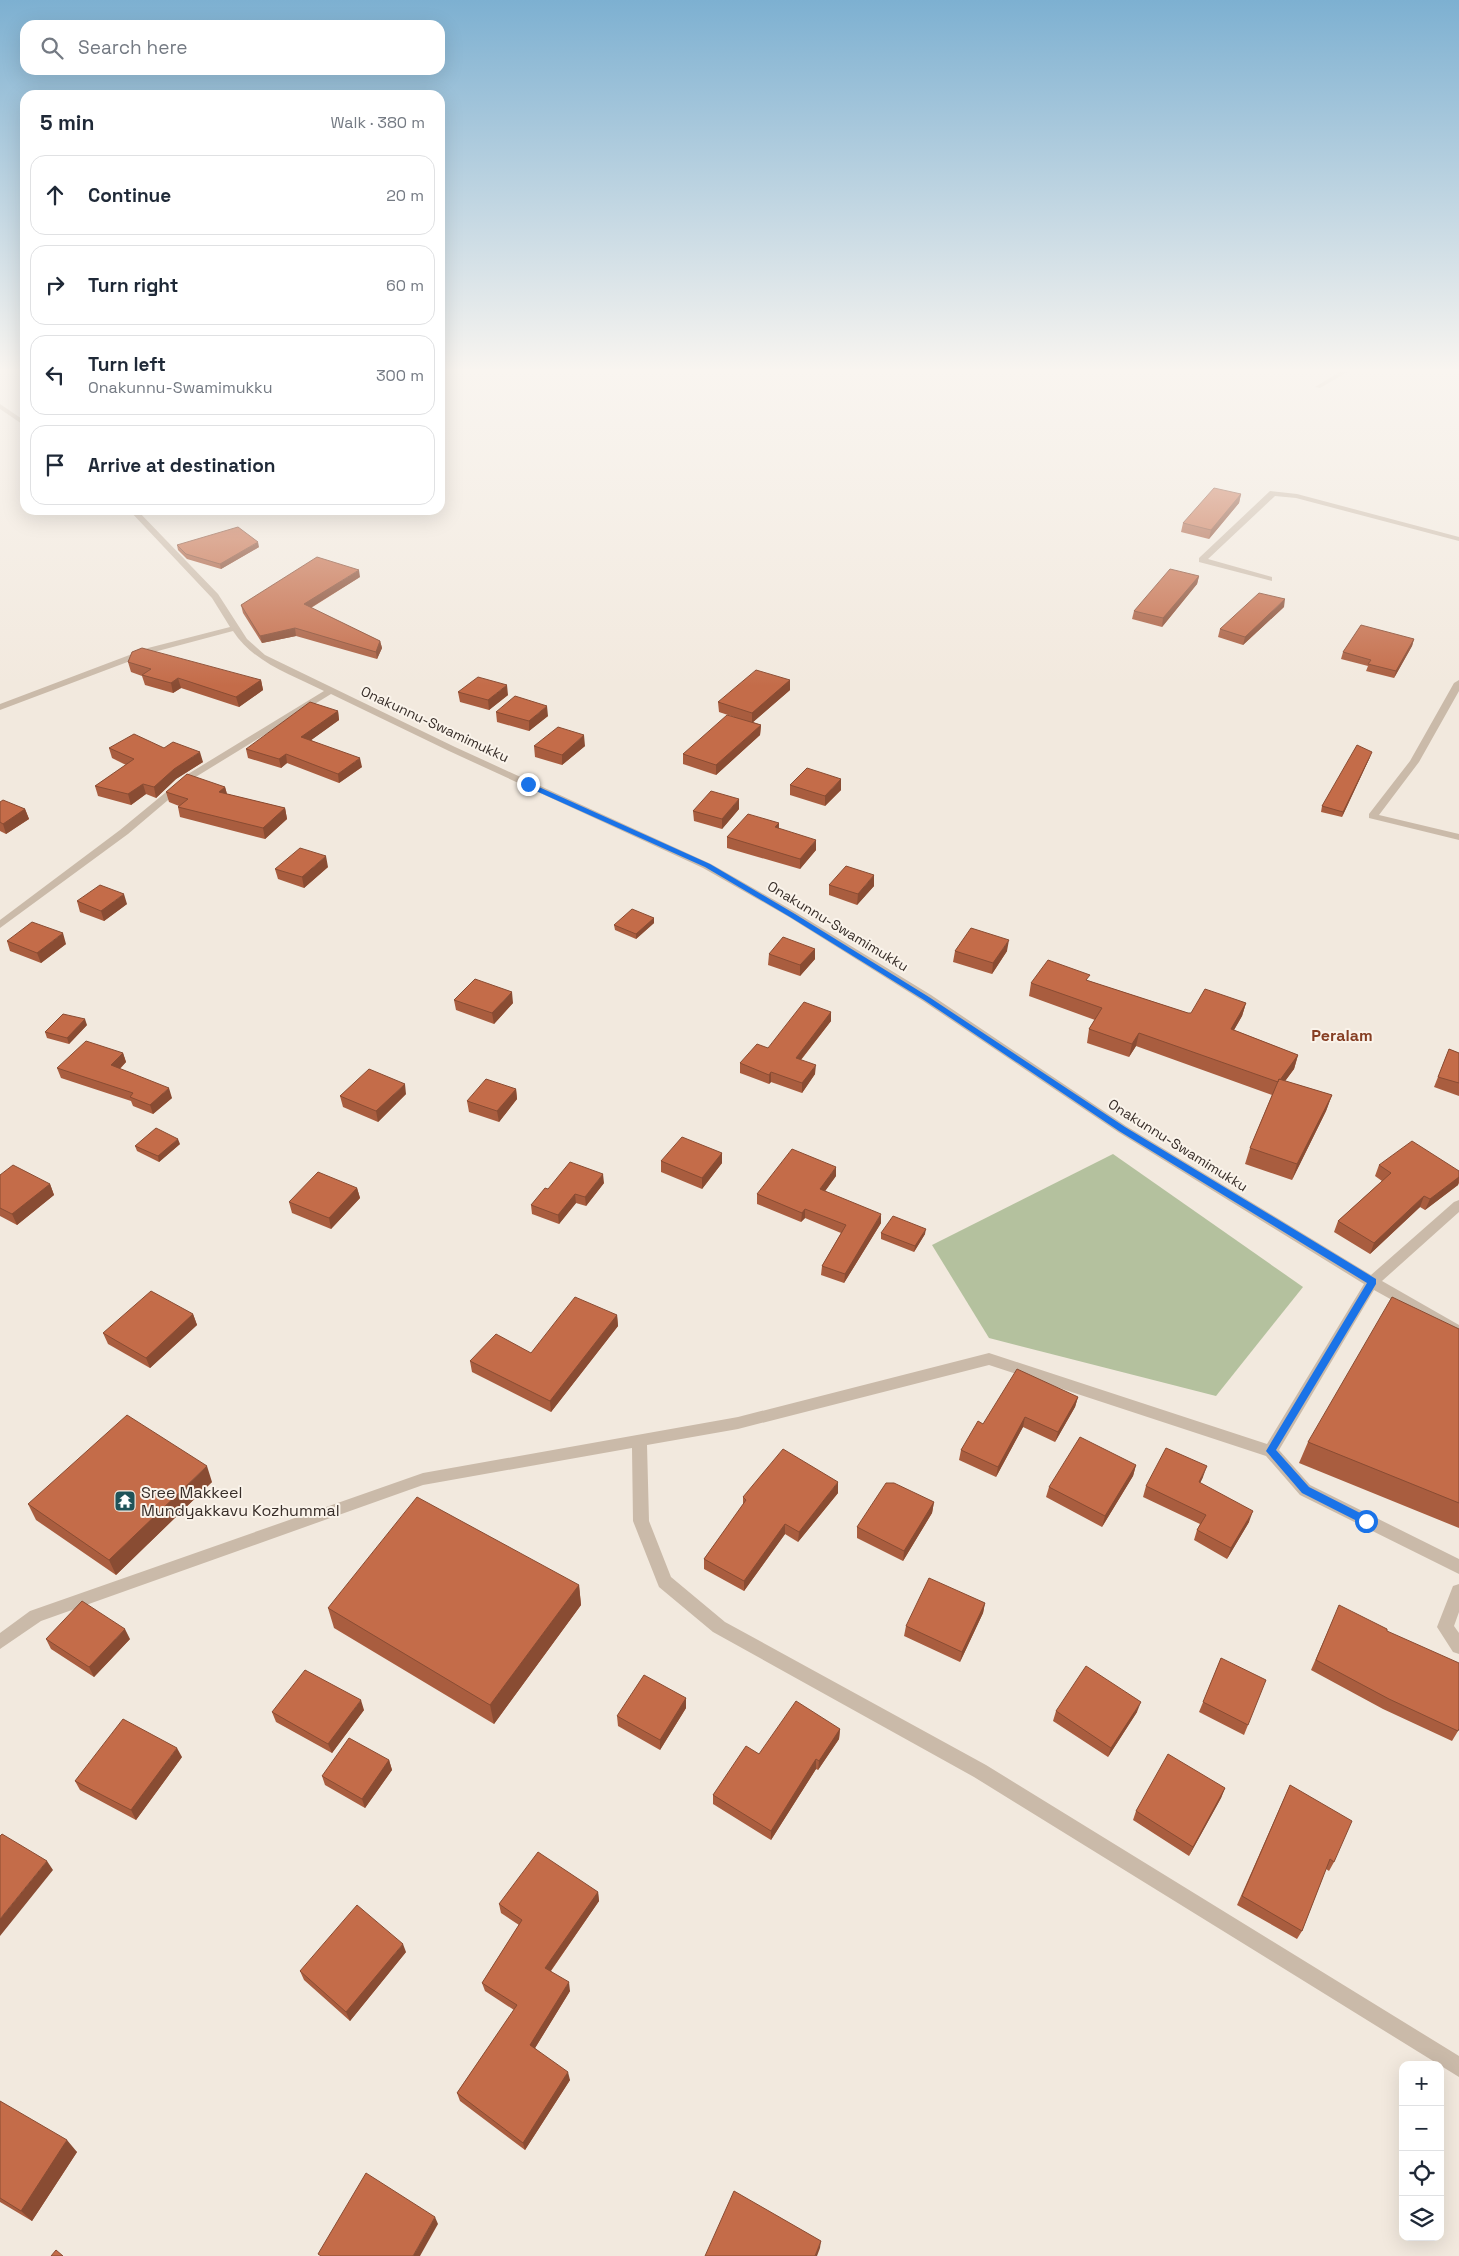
<!DOCTYPE html>
<html lang="en">
<head>
<meta charset="utf-8">
<style>
  body { margin:0; font-family:"Space Grotesk",sans-serif; background:#f2f2f3; color:#1f2937 }
  .controls { position:absolute; right:15px; bottom:15px; display:grid; overflow:hidden; border-radius:10px; box-shadow:0 5px 20px #0002 }
  .controls button { width:45px; height:45px; display:grid; place-items:center; padding:0; border:0; border-bottom:1px solid #e0e1e3; background:#fff; color:#1f2937; font:25px sans-serif }
  .stop { position:absolute; width:15px; height:15px; margin:-11px; border:4px solid #1a73e8; border-radius:50%; background:#fff }
  .stop.end { background:#1a73e8; border-color:#fff; box-shadow:0 1px 5px #0008 }
  .list { margin:0; padding:0; list-style:none }
  h2 { display:flex; justify-content:space-between; align-items:center; height:65px; margin:0; padding:0 20px; font-size:21px }
  h2 small { font-size:16px; font-weight:400; color:#747a83 }
  .list li { display:grid; grid-template-columns:32px 1fr auto; gap:15px; align-items:center; box-sizing:border-box; height:80px; margin:0 10px 10px; padding:0 10px; border:1px solid #e0e1e3; border-radius:15px }
  .list b { display:block; font-size:19px; white-space:nowrap }
  .list p { margin:0; font-size:16px; white-space:nowrap; color:#747a83 }
  .list em { font-size:16px; font-style:normal; color:#747a83 }
  .icon { flex:none; width:28px; height:28px; fill:none; stroke:currentColor; stroke-width:2; stroke-linecap:round; stroke-linejoin:round }
  .map { position:relative; flex:none; width:1459px; height:2256px; overflow:hidden }
  .search { position:absolute; background:#fff; box-shadow:0 5px 20px #0002; left:20px; top:20px; width:425px; height:55px; display:flex; align-items:center; gap:12px; box-sizing:border-box; padding:0 18px; border-radius:15px; color:#747a83; font-size:19px }
  .panel { position:absolute; background:#fff; box-shadow:0 5px 20px #0002; left:20px; top:90px; width:425px; height:425px; border-radius:15px }
  .map>svg:first-child { display:block }
</style>
</head>
<body>
<div class="map">
<svg width="1459" height="2256" viewBox="0 0 1459 2256">
  <rect width="100%" height="100%" fill="#f2e9de"/>
  <path fill="#b4c19e" d="M1113 1154 1303 1287 1216 1396 989 1338 932 1245Z"/>
  <g fill="none" stroke-linecap="round" stroke-linejoin="round">
    <path fill="#cabaa9" fill-rule="evenodd" d="M1343 370H1351L1320 388 1315 387Z
      M0 404 25 421V426L0 409Z
      M1270 491 1297 494 1459 537V541L1296 498 1275 496 1208 559 1272 577V581L1199 562V558Z
      M129 510H137L218 594 247 639 265 655 455 747 711 864 797 913 931 995 1126 1126 1371 1275 1454 1202 1459 1200V1212L1382 1281 1459 1325V1337L1374 1290 1279 1450 1310 1485 1459 1559V1574L1300 1495 1266 1456 989 1365 738 1429 647 1445 649 1521 671 1577 725 1622 986 1765 1459 2056V2077L974 1777 713 1632 659 1587 657 1582 633 1521 632 1448 423 1485 41 1621 0 1649V1633L30 1611 423 1473 738 1417 989 1353 1267 1444 1364 1284 1118 1132 923 1001 789 917 703 868 449 751 331 694 194 778 128 834 0 928V920L120 830 188 774 324 691C292 675 254 663 233 631L154 652 0 710V704L148 648 230 627 212 598Z
      M1459 680V691L1419 762 1379 815 1459 834V840L1369 818V814L1410 761 1454 683Z
      M1459 1584V1612L1454 1626 1459 1633V1654L1453 1652 1437 1627 1453 1586Z"/>
  </g>
  <path fill="#a95d3f" d="M1241 494 1239 503 1209 539 1181 532 1183 523Z
    M177 545 259 547 221 569 187 559 178 550Z
    M1199 576 1197 584 1162 627 1132 619 1134 611Z
    M360 577 311 608 380 641 382 648 377 659 296 636 262 643 243 613 241 605Z
    M1284 607 1243 645 1218 637 1220 629Z
    M1414 639 1412 646 1394 678 1366 671 1368 666 1341 659 1343 652Z
    M128 662 261 680 263 690 239 707 181 688 173 693 145 685 142 676 131 672Z
    M790 680V690L753 722 761 725 760 735 716 775 683 764V754L734 717 719 712 718 702Z
    M458 692 508 695 489 710 460 702Z
    M338 711 339 720 311 740 362 767 339 783 287 763 281 768 248 758 246 749Z
    M496 712 548 716 529 731 497 722Z
    M534 746H585L562 765 535 757Z
    M109 748H164L203 762 176 779 156 798 146 794 131 805 98 796 95 786 126 765 112 758Z
    M1370 757 1342 817 1321 812 1322 806Z
    M790 785 841 790 825 806 790 795Z
    M225 787 227 794 285 808 287 819 265 839 180 817 178 807 179 806 169 802 166 792Z
    M0 802 25 809 29 819 6 834 0 831Z
    M739 809 722 829 694 821 693 811Z
    M779 823V829L816 850 800 869 727 848V837Z
    M328 867 304 888 278 879 275 869Z
    M829 885 874 886 857 905 829 895Z
    M77 901 127 904 104 921 80 912Z
    M654 918V923L636 939 615 930 614 925Z
    M7 941 66 944 41 963 10 951Z
    M815 949V959L800 976 768 965 769 954Z
    M955 951H1007L992 974 953 962Z
    M1089 981 1188 1013H1191L1246 1003 1242 1016 1234 1030 1298 1055 1294 1069 1285 1081 1332 1095 1326 1111 1292 1180 1245 1164 1250 1148 1272 1095 1136 1046 1129 1057 1087 1043 1089 1029 1095 1020 1029 996 1031 983Z
    M454 1000 513 1003 494 1024 456 1010Z
    M831 1012V1021L801 1060 815 1074 802 1093 771 1082 769 1084 740 1073V1063L768 1048Z
    M87 1025 69 1044 47 1038 45 1032Z
    M1449 1049 1459 1053V1096L1434 1087Z
    M123 1053 126 1062 120 1069 172 1098 153 1114 133 1106 131 1101 61 1078 57 1068Z
    M516 1089 517 1099 499 1122 469 1112 467 1101Z
    M406 1094 378 1122 343 1107 340 1096Z
    M180 1144 159 1162 137 1151 135 1146Z
    M722 1153V1163L702 1189 661 1172V1161Z
    M1379 1165 1459 1171V1183L1458 1185 1425 1210 1420 1207 1370 1254 1334 1232 1338 1221 1382 1181 1375 1176Z
    M0 1175 50 1184 54 1195 17 1225 0 1216Z
    M836 1176 825 1191 881 1223 844 1283 821 1275 822 1266 841 1233 805 1218 801 1222 757 1204V1194Z
    M604 1183 586 1206 576 1203 559 1224 532 1214 531 1205 548 1189Z
    M357 1188 360 1198 331 1229 292 1213 289 1202Z
    M881 1233 925 1234 914 1252 881 1239Z
    M193 1314 197 1325 150 1368 108 1344 103 1333Z
    M617 1315 618 1326 551 1412 472 1372 470 1361 531 1353Z
    M1459 1329V1528L1299 1463 1308 1442Z
    M1078 1397 1075 1407 1055 1442 1023 1427 996 1477 959 1460 961 1450 983 1424Z
    M1136 1465 1133 1476 1102 1527 1046 1497 1049 1487Z
    M1203 1477 1200 1483 1249 1522 1227 1559 1194 1540 1197 1530 1200 1524 1143 1497 1146 1486Z
    M212 1482 116 1575 36 1520 28 1504Z
    M838 1493 798 1542 785 1534 744 1591 704 1569V1559L743 1505V1497Z
    M934 1502 932 1513 903 1561 857 1538V1527Z
    M579 1585 581 1605 494 1724 334 1628 328 1608Z
    M985 1603 983 1613 960 1662 904 1636 906 1626Z
    M1335 1615 1387 1631 1458 1731 1452 1741 1383 1709 1311 1670Z
    M46 1639H130L94 1677 51 1649Z
    M1221 1658 1248 1725 1244 1735 1199 1712Z
    M686 1698V1708L660 1750 618 1726 617 1716Z
    M364 1710 332 1753 276 1722 272 1712Z
    M1056 1711 1137 1712 1108 1757 1053 1721Z
    M840 1729 839 1739 818 1770 816 1769 771 1840 713 1804V1795L759 1754Z
    M182 1757 136 1820 80 1790 75 1781Z
    M389 1760 392 1770 365 1808 325 1785 322 1776Z
    M1290 1785 1334 1862 1329 1871 1326 1869 1302 1931 1297 1939 1237 1905Z
    M1225 1788 1221 1798 1189 1856 1133 1820 1136 1811Z
    M598 1892 599 1901 551 1971 570 1991 535 2048 570 2080 525 2150 460 2101 457 2093 514 2010 485 1991 482 1983 519 1925 501 1913 499 1904Z
    M406 1952 350 2021 304 1980 300 1971Z
    M0 2101 77 2152 32 2221 0 2202Z"/>
  <path fill="#894c33" d="M1241 494 1239 503 1209 539 1211 530Z
    M258 542 259 547 221 569 220 564Z
    M359 570 360 577 305 611 304 604Z
    M1199 576 1197 584 1162 627 1163 618Z
    M1285 599 1284 607 1243 645 1245 637Z
    M295 628 296 636 262 643 260 636Z
    M1414 639 1412 646 1394 678 1396 671Z
    M380 641 382 648 377 659 376 652Z
    M178 678 181 688 173 693 171 683Z
    M261 680 263 690 239 707 236 697Z
    M790 680V690L752 723V713Z
    M507 685 508 695 489 710 488 700Z
    M547 706 548 716 529 731V721Z
    M338 711 339 720 303 746 301 737Z
    M761 725 760 735 716 775V765Z
    M584 735 585 746 562 765V755Z
    M200 752 203 762 176 779 156 798 154 787 174 769Z
    M1372 752 1370 757 1342 817 1343 812Z
    M286 754 287 763 281 768 279 759Z
    M360 758 362 767 339 783 338 774Z
    M841 779V790L825 806V796Z
    M143 784 146 794 131 805 128 794Z
    M225 787 228 798 219 792Z
    M739 799V809L722 829V819Z
    M285 808 287 819 265 839 263 828Z
    M25 809 29 819 6 834 3 824Z
    M779 823 778 833 775 827Z
    M816 840V850L800 869V859Z
    M326 856 328 867 304 888 302 877Z
    M874 875V886L857 905 858 894Z
    M124 894 127 904 104 921 101 911Z
    M654 918V923L636 939V934Z
    M63 933 66 944 41 963 37 953Z
    M1009 940 1007 951 992 974 993 963Z
    M815 949V959L800 976V965Z
    M512 992 513 1003 494 1024 492 1013Z
    M1246 1003 1242 1016 1227 1042 1231 1029Z
    M831 1012V1021L795 1067 796 1058Z
    M85 1019 87 1025 69 1044 67 1038Z
    M1139 1033 1136 1046 1129 1057 1132 1044Z
    M123 1053 126 1062 114 1074 111 1065Z
    M1298 1055 1294 1069 1274 1096 1278 1082Z
    M816 1065 815 1074 802 1093V1083Z
    M771 1072V1082L769 1084V1075Z
    M405 1084 406 1094 378 1122 376 1111Z
    M169 1088 172 1098 153 1114 150 1105Z
    M516 1089 517 1099 499 1122 497 1111Z
    M1332 1095 1326 1111 1292 1180 1297 1164Z
    M178 1139 180 1144 159 1162 158 1156Z
    M722 1153V1163L702 1189V1178Z
    M836 1167V1176L820 1198V1189Z
    M603 1174 604 1183 586 1206 585 1197Z
    M1459 1177 1458 1185 1425 1210 1430 1199Z
    M50 1184 54 1195 17 1225 12 1214Z
    M357 1188 360 1198 331 1229 329 1218Z
    M575 1194 576 1203 559 1224 558 1215Z
    M1424 1196 1420 1207 1370 1254 1374 1243Z
    M805 1209V1218L801 1222 802 1213Z
    M881 1214V1223L844 1283 845 1274Z
    M926 1229 925 1234 914 1252 915 1246Z
    M193 1314 197 1325 150 1368 146 1358Z
    M617 1315 618 1326 551 1412 550 1401Z
    M1078 1397 1075 1407 1055 1442 1058 1432Z
    M1025 1417 1023 1427 996 1477 998 1467Z
    M1136 1465 1133 1476 1102 1527 1105 1516Z
    M207 1466 212 1482 116 1575 109 1560Z
    M1207 1466 1203 1477 1195 1493 1199 1482Z
    M838 1482V1493L798 1542 799 1532Z
    M934 1502 932 1513 903 1561 904 1551Z
    M1253 1511 1249 1522 1227 1559 1231 1548Z
    M785 1524V1534L744 1591V1581Z
    M579 1585 581 1605 494 1724 490 1705Z
    M985 1603 983 1613 960 1662 962 1652Z
    M125 1629 130 1639 94 1677 89 1667Z
    M686 1698V1708L660 1750V1740Z
    M361 1700 364 1710 332 1753 328 1744Z
    M1141 1702 1137 1712 1108 1757 1111 1748Z
    M840 1729 839 1739 818 1770 819 1761Z
    M177 1748 182 1757 136 1820 131 1810Z
    M816 1759V1769L771 1840V1831Z
    M389 1760 392 1770 365 1808 362 1799Z
    M1225 1788 1221 1798 1189 1856 1193 1847Z
    M47 1861 53 1870 0 1936V1919Z
    M598 1892 599 1901 547 1976 545 1968Z
    M403 1944 406 1952 350 2021 346 2012Z
    M569 1982 570 1991 532 2053 530 2045Z
    M568 2072 570 2080 525 2150 523 2143Z
    M67 2140 77 2152 32 2221 21 2211Z
    M435 2217 438 2224 420 2256H413Z
    M821 2241 820 2248 817 2256H815Z"/>
  <path fill="#c46c49" stroke="#894c33" d="M1214 488 1241 494 1211 530 1183 523Z
    M238 527 258 542 220 564 186 554 177 545Z
    M317 557 359 570 304 604 380 641 376 652 295 628 260 636 241 605Z
    M1170 569 1199 576 1163 618 1134 611Z
    M1259 593 1285 599 1245 637 1220 629Z
    M1361 625 1414 639 1396 671 1368 664 1371 660 1343 652Z
    M142 648 261 680 236 697 178 678 171 683 142 675 151 669 128 662 132 652Z
    M756 670 790 680 752 713 718 702Z
    M478 677 507 685 488 700 458 692Z
    M515 696 547 706 529 721 496 712Z
    M310 702 338 711 301 737 360 758 338 774 286 754 279 759 246 749Z
    M727 715 761 725 716 765 683 754Z
    M558 727 584 735 562 755 534 746Z
    M134 734 164 748 173 742 200 752 174 769 154 787 143 784 128 794 95 786 134 759 109 748Z
    M1357 745 1372 752 1343 812 1322 806Z
    M807 768 841 779 825 796 790 785Z
    M187 774 225 787 219 792 285 808 263 828 178 807 188 799 166 792Z
    M711 791 739 799 722 819 693 811Z
    M3 800 25 809 3 824 0 822V802Z
    M748 814 779 823 775 827 816 840 800 859 727 837Z
    M300 848 326 856 302 877 275 869Z
    M846 866 874 875 858 894 829 885Z
    M100 885 124 894 101 911 77 901Z
    M632 909 654 918 636 934 614 925Z
    M32 922 63 933 37 953 7 941Z
    M971 928 1009 940 993 963 955 951Z
    M783 937 815 949 800 965 769 954Z
    M1048 960 1090 975 1086 980 1188 1013H1191L1205 989 1246 1003 1231 1029 1298 1055 1280 1080 1279 1079 1278 1082 1139 1033 1132 1044 1089 1029 1102 1008 1031 983Z
    M475 979 512 992 492 1013 454 1000Z
    M804 1002 831 1012 796 1058 816 1065 802 1083 771 1072 769 1075 740 1063 757 1044 768 1048Z
    M63 1014 85 1019 67 1038 45 1032Z
    M86 1041 123 1053 111 1065 169 1088 150 1105 130 1097 133 1093 57 1068Z
    M1449 1049 1459 1053V1083L1438 1077Z
    M369 1069 405 1084 376 1111 340 1096Z
    M486 1079 516 1089 497 1111 467 1101Z
    M1279 1079 1332 1095 1297 1164 1250 1148Z
    M156 1128 178 1139 158 1156 135 1146Z
    M682 1137 722 1153 702 1178 661 1161Z
    M1412 1141 1459 1171V1177L1430 1199 1424 1196 1374 1243 1338 1221 1391 1173 1379 1165Z
    M792 1149 836 1167 820 1189 881 1214 845 1274 822 1266 846 1225 805 1209 802 1213 757 1194Z
    M570 1162 603 1174 585 1197 575 1194 558 1215 531 1205 545 1188 548 1189Z
    M13 1165 50 1184 12 1214 0 1208V1175Z
    M318 1172 357 1188 329 1218 289 1202Z
    M893 1216 926 1229 915 1246 881 1233Z
    M151 1291 193 1314 146 1358 103 1333Z
    M575 1297 617 1315 550 1401 470 1361 496 1334 531 1353Z
    M1392 1297 1459 1329V1503L1308 1442Z
    M1017 1369 1078 1397 1058 1432 1025 1417 998 1467 961 1450 978 1421 983 1424Z
    M127 1415 207 1466 109 1560 28 1504Z
    M1080 1437 1136 1465 1105 1516 1049 1487Z
    M1166 1448 1207 1466 1199 1482 1253 1511 1231 1548 1197 1530 1206 1515 1146 1486Z
    M783 1449 838 1482 799 1532 785 1524 744 1581 704 1559 746 1500 743 1497Z
    M886 1483H894L934 1502 904 1551 857 1527Z
    M417 1497 579 1585 490 1705 328 1608Z
    M929 1578 985 1603 962 1652 906 1626Z
    M82 1601 125 1629 89 1667 46 1639Z
    M1339 1605 1387 1629V1631L1459 1663V1728L1458 1731 1389 1699 1316 1660Z
    M1221 1658 1266 1680 1248 1725 1203 1702Z
    M1086 1666 1141 1702 1111 1748 1056 1711Z
    M305 1670 361 1700 328 1744 272 1712Z
    M644 1675 686 1698 660 1740 617 1716Z
    M796 1701 840 1729 819 1761 816 1759 771 1831 713 1795 746 1746 759 1754Z
    M123 1719 177 1748 131 1810 75 1781Z
    M349 1738 389 1760 362 1799 322 1776Z
    M1168 1754 1225 1788 1193 1847 1136 1811Z
    M1290 1785 1352 1821 1334 1862 1330 1859 1302 1931 1242 1896Z
    M2 1834 47 1861 0 1919V1836Z
    M538 1852 598 1892 545 1968 569 1982 530 2045 568 2072 523 2143 457 2093 517 2005 482 1983 522 1920 499 1904Z
    M357 1905 403 1944 346 2012 300 1971Z
    M0 2101 67 2140 21 2211 0 2198Z
    M366 2173 435 2217 413 2256H321L318 2254Z
    M734 2191 821 2241 815 2256H705Z
    M56 2250 63 2256H51Z"/>
  <linearGradient id="sky" x2="0" y2="1"><stop stop-color="#7db0d1"/><stop offset="0.54" stop-color="#f9f5f0"/><stop offset="1" stop-color="#f9f5f0" stop-opacity="0"/></linearGradient>
  <rect width="1459" height="686" fill="url(#sky)"/>
  <path fill="#1a73e8" d="M525 783H530L710 864 795 914 929 997 1125 1127 1376 1279V1284L1276 1450 1309 1487 1370 1518V1524H1363L1302 1493 1266 1451 1367 1283 1119 1131 924 1000 790 917 705 867 525 786Z"/>
  <defs>
    <g id="temple-square" transform="scale(1.125)"><rect x="-9" y="-9" width="18" height="18" rx="4" fill="#1f5359" stroke="#faf3ea"/><path d="M0-6L5-2H3V0L6.5 2.5H4V6H1.5V3h-3V6H-4V2.5H-6.5L-3 0V-2H-5Z" fill="#fff"/></g>
  </defs>
  <g fill-rule="evenodd">
    <use href="#temple-square" x="125" y="1501"/>
  </g>
  <g text-anchor="middle" dominant-baseline="central" stroke-width="4" stroke-linejoin="round" paint-order="stroke">
    <g font-size="14" fill="#382e29" stroke="#faf3ea">
      <text transform="translate(435 724) rotate(25)">Onakunnu-Swamimukku</text>
      <text transform="translate(838 926) rotate(31)">Onakunnu-Swamimukku</text>
      <text transform="translate(1178 1145) rotate(32)">Onakunnu-Swamimukku</text>
    </g>
    <g font-size="16" font-weight="bold" fill="#863e23" stroke="#faf3ea">
      <text x="1342" y="1035">Peralam</text>
    </g>
    <g font-size="16" fill="#382e29" stroke="#faf3ea" text-anchor="start">
      <text x="141" y="1492">Sree Makkeel<tspan x="141" dy="18">Mundyakkavu Kozhummal</tspan></text>
    </g>
  </g>
</svg>
<div class="controls">
<button>+</button>
<button>−</button>
<button><svg class="icon" aria-label="locate" viewBox="0 0 24 24"><circle cx="12" cy="12" r="6"/><path d="M12 2v4M12 18v4M2 12h4M18 12h4"/></svg></button>
<button><svg class="icon" aria-label="layers" viewBox="0 0 24 24"><path d="M12 4l9 5-9 5-9-5zM3 14l9 5 9-5"/></svg></button>
</div>
<div class="stop" style="left:1366px;top:1521px"></div>
<div class="stop end" style="left:528px;top:784px"></div>
<div class="search"><svg class="icon" aria-label="search" viewBox="0 0 24 24"><circle cx="10" cy="10" r="6"/><path d="M15 15l6 6"/></svg>Search here</div>
<section class="panel">
<h2>5 min<small>Walk · 380 m</small></h2>
<ul class="list">
<li><svg class="icon" aria-label="ahead" viewBox="0 0 24 24"><path d="M12 20V5M6 11l6-6 6 6"/></svg><div><b>Continue</b></div><em>20 m</em></li>
<li><svg class="icon" aria-label="right" viewBox="0 0 24 24"><path d="M7 20v-9h11M14 6l5 5-5 5"/></svg><div><b>Turn right</b></div><em>60 m</em></li>
<li><svg class="icon" aria-label="left" viewBox="0 0 24 24"><path d="M17 20v-9H6M10 6l-5 5 5 5"/></svg><div><b>Turn left</b><p>Onakunnu-Swamimukku</p></div><em>300 m</em></li>
<li><svg class="icon" aria-label="arrive" viewBox="0 0 24 24"><path d="M6 21V4h12l-3 4 3 4H6"/></svg><div><b>Arrive at destination</b></div></li>
</ul>
</section>
</div>
</body>
</html>
